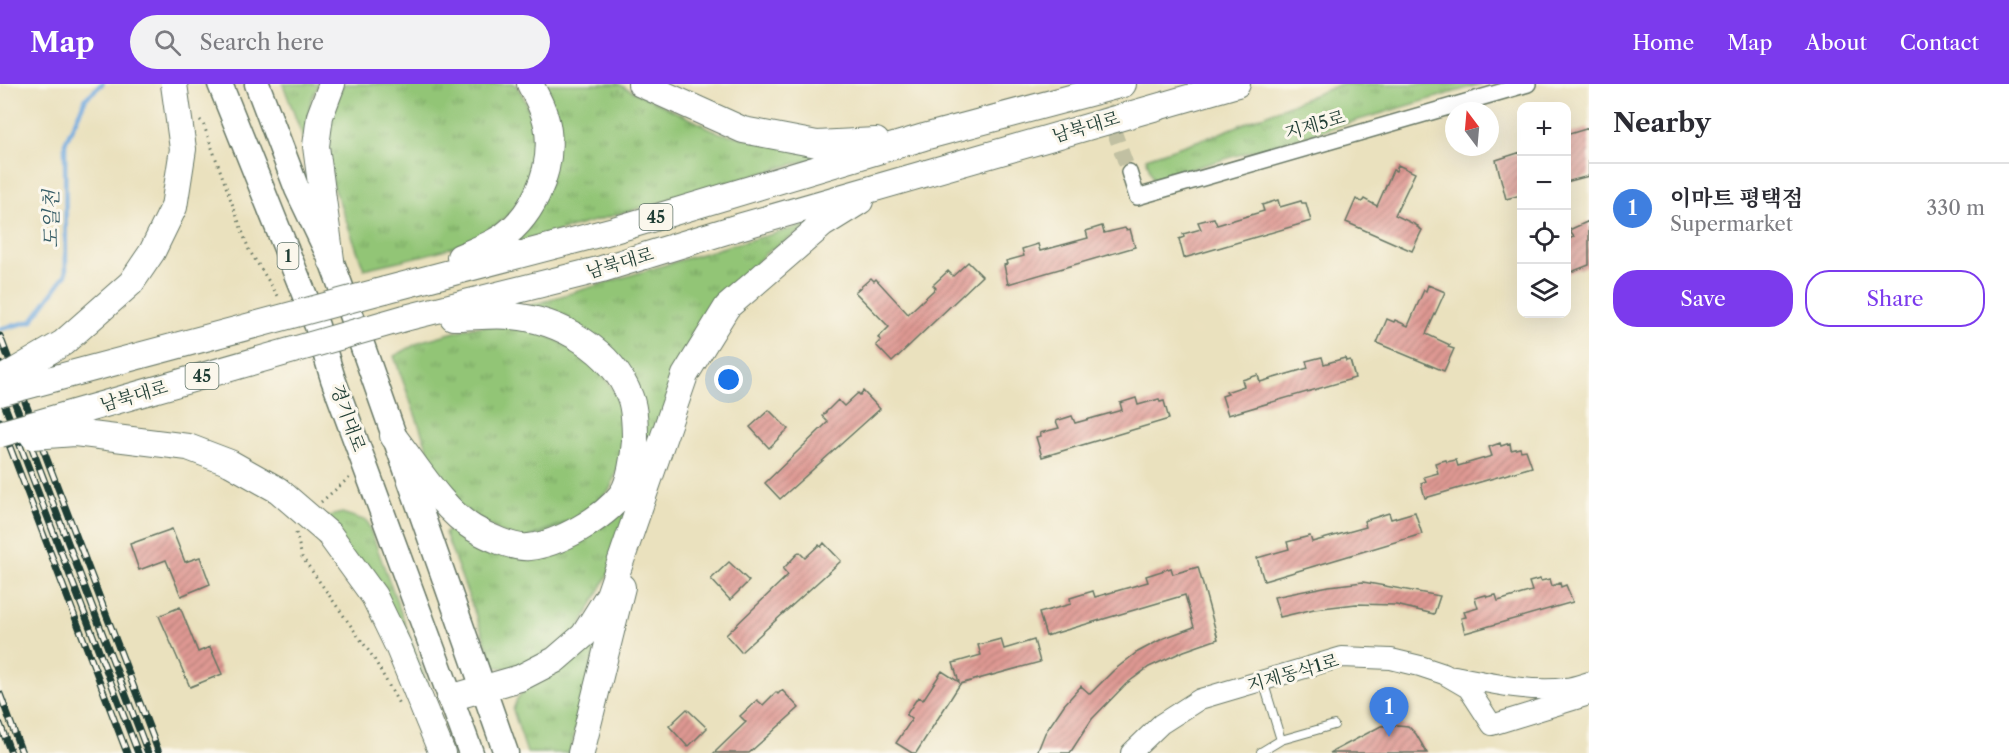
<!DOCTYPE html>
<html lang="en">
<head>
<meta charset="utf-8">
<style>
  body { margin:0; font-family:"Libre Caslon Text","Noto Serif KR",serif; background:#f2f2f3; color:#2b2b33 }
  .controls { position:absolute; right:18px; top:18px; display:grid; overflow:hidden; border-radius:12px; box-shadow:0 6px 24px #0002 }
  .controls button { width:54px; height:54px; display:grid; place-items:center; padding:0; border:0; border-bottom:2px solid #e1e1e2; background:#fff; color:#2b2b33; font:30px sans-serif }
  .compass { position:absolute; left:1445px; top:18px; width:54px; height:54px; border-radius:50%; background:#fff; box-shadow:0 6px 24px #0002; rotate:344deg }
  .you { position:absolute; left:729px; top:296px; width:21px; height:21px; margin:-15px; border:4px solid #fff; border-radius:50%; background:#1a73e8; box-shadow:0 0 0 9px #1a73e833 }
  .badge { display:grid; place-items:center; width:39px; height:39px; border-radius:50%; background:#7c3aed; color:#fff; font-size:20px; font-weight:700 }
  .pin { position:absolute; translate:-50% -50px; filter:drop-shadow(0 2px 3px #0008) }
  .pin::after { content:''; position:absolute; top:32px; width:21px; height:18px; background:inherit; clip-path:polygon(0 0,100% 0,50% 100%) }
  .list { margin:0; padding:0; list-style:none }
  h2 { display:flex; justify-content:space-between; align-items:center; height:78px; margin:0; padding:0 24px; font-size:26px }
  h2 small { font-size:20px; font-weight:400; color:#7c7c81 }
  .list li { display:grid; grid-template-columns:39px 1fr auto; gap:18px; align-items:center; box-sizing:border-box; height:90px; padding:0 24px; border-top:2px solid #e1e1e2 }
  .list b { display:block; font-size:22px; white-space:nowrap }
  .list p { margin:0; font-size:20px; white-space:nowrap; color:#7c7c81 }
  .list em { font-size:20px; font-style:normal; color:#7c7c81 }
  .actions { display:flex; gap:12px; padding:18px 24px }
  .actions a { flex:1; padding:14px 0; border:2px solid #7c3aed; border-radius:24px; text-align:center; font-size:21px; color:#7c3aed }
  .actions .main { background:#7c3aed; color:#fff }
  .icon { flex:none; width:33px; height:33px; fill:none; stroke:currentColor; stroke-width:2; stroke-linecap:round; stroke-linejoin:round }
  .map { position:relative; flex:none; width:1589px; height:669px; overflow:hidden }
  header { display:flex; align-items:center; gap:36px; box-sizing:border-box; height:84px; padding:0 30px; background:#7c3aed; color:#fff }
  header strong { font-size:28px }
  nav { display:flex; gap:33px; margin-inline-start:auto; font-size:21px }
  .search { width:420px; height:54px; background:#f2f2f3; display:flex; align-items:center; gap:15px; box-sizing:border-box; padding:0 21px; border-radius:33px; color:#7c7c81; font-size:22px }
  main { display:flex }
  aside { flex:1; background:#fff }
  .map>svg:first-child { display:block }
</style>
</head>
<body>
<header>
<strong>Map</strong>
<div class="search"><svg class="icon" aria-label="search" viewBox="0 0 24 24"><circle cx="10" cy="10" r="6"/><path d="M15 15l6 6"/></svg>Search here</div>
<nav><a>Home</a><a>Map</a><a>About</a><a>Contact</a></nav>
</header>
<main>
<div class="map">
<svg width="1589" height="669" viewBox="0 0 1589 669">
  <defs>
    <pattern id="grass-tufts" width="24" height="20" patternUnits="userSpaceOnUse" patternTransform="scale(1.5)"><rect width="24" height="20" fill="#92c576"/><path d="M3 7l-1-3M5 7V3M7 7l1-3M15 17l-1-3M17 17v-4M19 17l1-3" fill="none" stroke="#77a162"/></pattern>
    <pattern id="building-hatch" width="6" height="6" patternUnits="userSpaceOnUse" patternTransform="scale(1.5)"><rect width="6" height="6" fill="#df9993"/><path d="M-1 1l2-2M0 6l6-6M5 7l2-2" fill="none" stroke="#b47e79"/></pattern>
  </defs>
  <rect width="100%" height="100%" fill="#fbf7ec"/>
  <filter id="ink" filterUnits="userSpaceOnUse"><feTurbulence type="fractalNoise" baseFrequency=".0167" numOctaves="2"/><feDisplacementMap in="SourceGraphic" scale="12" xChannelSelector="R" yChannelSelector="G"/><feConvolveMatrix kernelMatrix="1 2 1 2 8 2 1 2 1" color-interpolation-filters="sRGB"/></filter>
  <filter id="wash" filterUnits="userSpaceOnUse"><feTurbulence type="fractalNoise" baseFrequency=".008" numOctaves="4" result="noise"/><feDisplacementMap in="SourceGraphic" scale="24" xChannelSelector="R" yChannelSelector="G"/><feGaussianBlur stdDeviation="1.35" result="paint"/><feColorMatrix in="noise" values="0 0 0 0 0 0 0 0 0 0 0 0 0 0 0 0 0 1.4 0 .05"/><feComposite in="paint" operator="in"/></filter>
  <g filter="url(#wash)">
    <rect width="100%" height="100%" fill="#eae1be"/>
    <path fill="url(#grass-tufts)" stroke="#588155" stroke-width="1.5" d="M283 0H319L311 16 305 59Z
      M343 0H515C531 21 540 52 535 78 518 163 434 167 364 185L332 98 326 47Z
      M542 0H618L720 49 830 70 513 160 529 143Z
      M1341 0H1482L1153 96 1146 74 1218 50Z
      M806 141V144L766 169 723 213 616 476 576 550 518 585 495 583 445 449 449 446 493 467 624 416 632 306 518 225 728 162Z
      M523 240 591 273 621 317 624 357 619 381 610 405 587 430 525 456 501 449 450 416 432 377 394 272 422 257 473 243Z
      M342 429 367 437 442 639 326 433Z
      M600 545 570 669H527L513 626 517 615 527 603Z"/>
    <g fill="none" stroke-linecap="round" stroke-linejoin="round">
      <path stroke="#6da8de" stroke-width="4.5" d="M0 245 32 237 66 190 65 59 86 14 102 0"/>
    </g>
    <g id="blocks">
      <path fill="url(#building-hatch)" d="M1589 44V92L1566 98V51Z
        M1521 68V111L1506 115 1496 76Z
        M1398 81 1415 89 1395 131 1418 142 1417 143 1422 146 1412 167 1346 138 1356 115 1362 118 1364 115 1377 122 1393 86 1396 87Z
        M1278 116 1280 123 1301 117 1302 119H1306L1311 137 1184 174 1179 155 1184 153 1183 150 1201 145 1198 138 1214 134 1217 141 1264 127 1262 121Z
        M1589 137V181L1566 190V156L1574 153 1569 146Z
        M1102 142 1104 149 1125 144 1126 146 1130 145 1135 163 1008 200 1004 181 1007 180 1006 177 1024 172 1022 165 1038 160 1040 167 1088 154 1086 147Z
        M968 178 982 192 892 278 876 261 881 256 878 254 889 243 855 208 871 194 874 197 876 195 908 230 936 204 933 201 948 187 953 192Z
        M1428 201 1445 208 1426 250 1450 261 1448 263 1454 265 1444 287 1377 259 1387 235 1394 238 1395 236 1408 242 1424 206 1426 207Z
        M1322 273 1324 280 1345 274 1346 277 1350 276 1355 294 1228 331 1222 312 1228 310 1226 308 1244 302 1242 296 1258 291 1260 298 1308 284 1306 277Z
        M863 307 880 325 780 415 765 399 828 338 822 332 838 316 844 322 858 309 860 311Z
        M1136 314 1138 321 1159 315 1160 318 1164 317 1169 335 1042 373 1036 353 1041 352 1040 349 1059 344 1056 337 1072 332 1075 339 1122 326 1120 319Z
        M769 326 788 345 769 364 750 343Z
        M1500 359 1501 362 1510 359 1511 366 1520 364 1521 367 1526 366 1532 383 1425 414 1421 399 1426 397 1424 393 1438 389 1435 379 1446 376 1447 378 1456 376 1458 382 1492 372 1489 363Z
        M1415 428 1422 450 1264 497 1257 474 1289 465 1287 458 1310 452 1312 458 1366 443 1364 437 1389 429 1391 435Z
        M172 445 185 478 200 473 210 500 181 512 166 476 139 486 130 460Z
        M824 459 841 477 741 568 726 551 788 491 783 485 799 468 805 474 819 461 821 463Z
        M729 478 749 497 730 516 711 495Z
        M1198 483 1218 555 1184 567 1149 583 1126 600 1092 635 1070 669H1037L1045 649 1064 621 1081 602 1090 610 1113 587 1136 569 1164 554 1194 543 1185 511 1046 552 1039 529 1071 520 1070 514 1093 507 1095 513 1148 498 1146 492 1171 484 1173 490Z
        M1540 495 1541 497 1550 495 1552 502 1560 499 1561 503 1566 501 1573 518 1465 549 1461 534 1466 533 1464 528 1478 524 1475 514 1486 511 1487 513 1496 511 1498 517 1532 507 1529 498Z
        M1363 498 1440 512 1434 530 1396 521 1356 520 1314 525 1280 533 1274 513 1329 502Z
        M180 523 198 568 210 563 222 590 190 603 159 532Z
        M1001 555 1004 565 1034 556 1040 578 960 600 916 669H912L896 659 912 635 906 631 918 613 923 616 942 587 959 598 953 579 981 571 978 561Z
        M782 606 799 624 749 669H714L746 638 740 632 757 616 763 621 776 608 778 610Z
        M687 625 707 644 688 663 669 642Z
        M1398 641 1408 642 1416 650 1427 669H1330L1381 642Z"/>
    </g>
  </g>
  <g filter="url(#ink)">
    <use href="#blocks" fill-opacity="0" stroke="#667664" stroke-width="1.5"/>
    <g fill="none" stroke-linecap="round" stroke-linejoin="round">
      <path stroke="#c1c0a2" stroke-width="15" stroke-dasharray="15 8" stroke-linecap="butt" d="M1097 1 1129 88"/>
      <g stroke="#667664" stroke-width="10">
        <path id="service" d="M1263 597 1281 656
          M1261 668 1281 656 1334 641"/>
      </g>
      <g stroke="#667664" stroke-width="18">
        <path id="minor" d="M1129 88 1137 113 1528 0"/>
      </g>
      <g stroke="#667664" stroke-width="22">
        <path id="tertiary" d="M1455 592C1490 599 1531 609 1566 604 1574 603 1582 600 1589 598
          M1131 669 1161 640 1200 615 1342 573 1391 575 1420 582 1444 590 1468 604 1492 641 1589 611"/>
      </g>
      <g stroke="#667664" stroke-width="27">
        <path id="primary" d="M220 0 317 242 333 295 471 669
          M257 0 297 105 331 176 360 255 506 669"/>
      </g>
      <g stroke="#667664" stroke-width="28">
        <path id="trunk" d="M641 0 743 46 817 60 876 57
          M460 173C471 168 483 164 494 158 531 138 553 89 548 47 546 30 538 15 530 0
          M331 176 316 62 320 32 332 0
          M385 206 614 146 924 53 1123 0
          M405 234 602 185 739 143 1237 0
          M393 352C416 381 442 425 473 444 486 452 514 465 529 463 559 460 604 434 622 410 630 398 634 372 635 357 635 343 635 326 630 313 612 266 560 236 512 232 493 230 472 233 453 233
          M329 450 374 512 398 562 442 669
          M450 614 520 594 555 576 584 551 609 511 685 291 727 223 823 140 860 117
          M581 669 622 503"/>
      </g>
      <path stroke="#667664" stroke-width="3" stroke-dasharray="1.5 4.5" stroke-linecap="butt" d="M200 36 203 39 249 166 280 215
        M321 418 350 393
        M296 449 302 473 373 573 399 620"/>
      <use href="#service" stroke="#fff" stroke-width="8"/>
      <use href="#minor" stroke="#fff" stroke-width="15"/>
      <use href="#tertiary" stroke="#fff" stroke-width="20"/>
      <use href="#primary" stroke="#fff" stroke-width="24"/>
      <use href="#trunk" stroke="#fff" stroke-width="26"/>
      <g stroke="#1f3d34" stroke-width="7">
        <path id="rail" d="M0 252 159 669
          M0 280 148 669
          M0 309 138 669
          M0 337 127 669
          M0 610 22 669
          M0 640 11 669"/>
      </g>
      <use href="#rail" stroke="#fbf7ec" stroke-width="4.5" stroke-dasharray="14" stroke-linecap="butt"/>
      <g stroke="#667664" stroke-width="28" stroke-linecap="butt">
        <path id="trunk-bridge" d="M0 296 63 259 131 199 152 168 174 123 183 65 174 0
          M0 309 385 206
          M0 350 405 234
          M33 352 75 349 188 363 230 379 278 406 329 450"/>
      </g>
      <use href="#trunk-bridge" stroke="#fff" stroke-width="26"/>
    </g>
  </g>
  <g text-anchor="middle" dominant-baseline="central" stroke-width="6" stroke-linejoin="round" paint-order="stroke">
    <g fill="#fbf7ec" stroke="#61756b" stroke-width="1.5">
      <rect x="639.5" y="120" width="33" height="26" rx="4.5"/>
      <rect x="277.5" y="159" width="21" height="26" rx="4.5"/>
      <rect x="185.5" y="279" width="33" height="26" rx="4.5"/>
    </g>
    <g font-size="16" font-weight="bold" fill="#1f3d34">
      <text x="656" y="133">45</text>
      <text x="288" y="172">1</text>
      <text x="202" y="292">45</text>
    </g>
    <g font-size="18" fill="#1f3d34" stroke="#fbf7ec">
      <text transform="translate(1315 41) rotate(-16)">지제5로</text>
      <text transform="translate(1086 43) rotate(-16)">남북대로</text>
      <text transform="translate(620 179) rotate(-16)">남북대로</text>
      <text transform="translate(134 312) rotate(-16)">남북대로</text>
      <text transform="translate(348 334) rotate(70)">경기대로</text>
      <text transform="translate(1293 589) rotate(-16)">지제동삭1로</text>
    </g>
    <g font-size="20" font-style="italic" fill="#365d67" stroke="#fbf7ec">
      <text transform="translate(51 135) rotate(-90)">도일천</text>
    </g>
  </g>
</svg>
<div class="controls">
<button>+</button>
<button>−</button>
<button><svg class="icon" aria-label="locate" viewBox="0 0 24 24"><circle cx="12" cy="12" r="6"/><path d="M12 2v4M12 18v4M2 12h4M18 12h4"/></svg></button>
<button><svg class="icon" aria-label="layers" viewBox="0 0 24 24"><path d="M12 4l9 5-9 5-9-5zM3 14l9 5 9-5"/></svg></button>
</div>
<svg class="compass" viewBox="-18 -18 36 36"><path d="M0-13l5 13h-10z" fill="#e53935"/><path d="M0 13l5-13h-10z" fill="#7c7c81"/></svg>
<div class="you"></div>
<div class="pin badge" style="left:1389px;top:653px;background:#3f7fe0">1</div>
</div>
<aside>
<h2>Nearby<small></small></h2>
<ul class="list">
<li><span class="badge" style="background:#3f7fe0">1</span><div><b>이마트 평택점</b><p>Supermarket</p></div><em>330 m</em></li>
</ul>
<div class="actions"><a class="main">Save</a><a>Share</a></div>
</aside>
</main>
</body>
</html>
